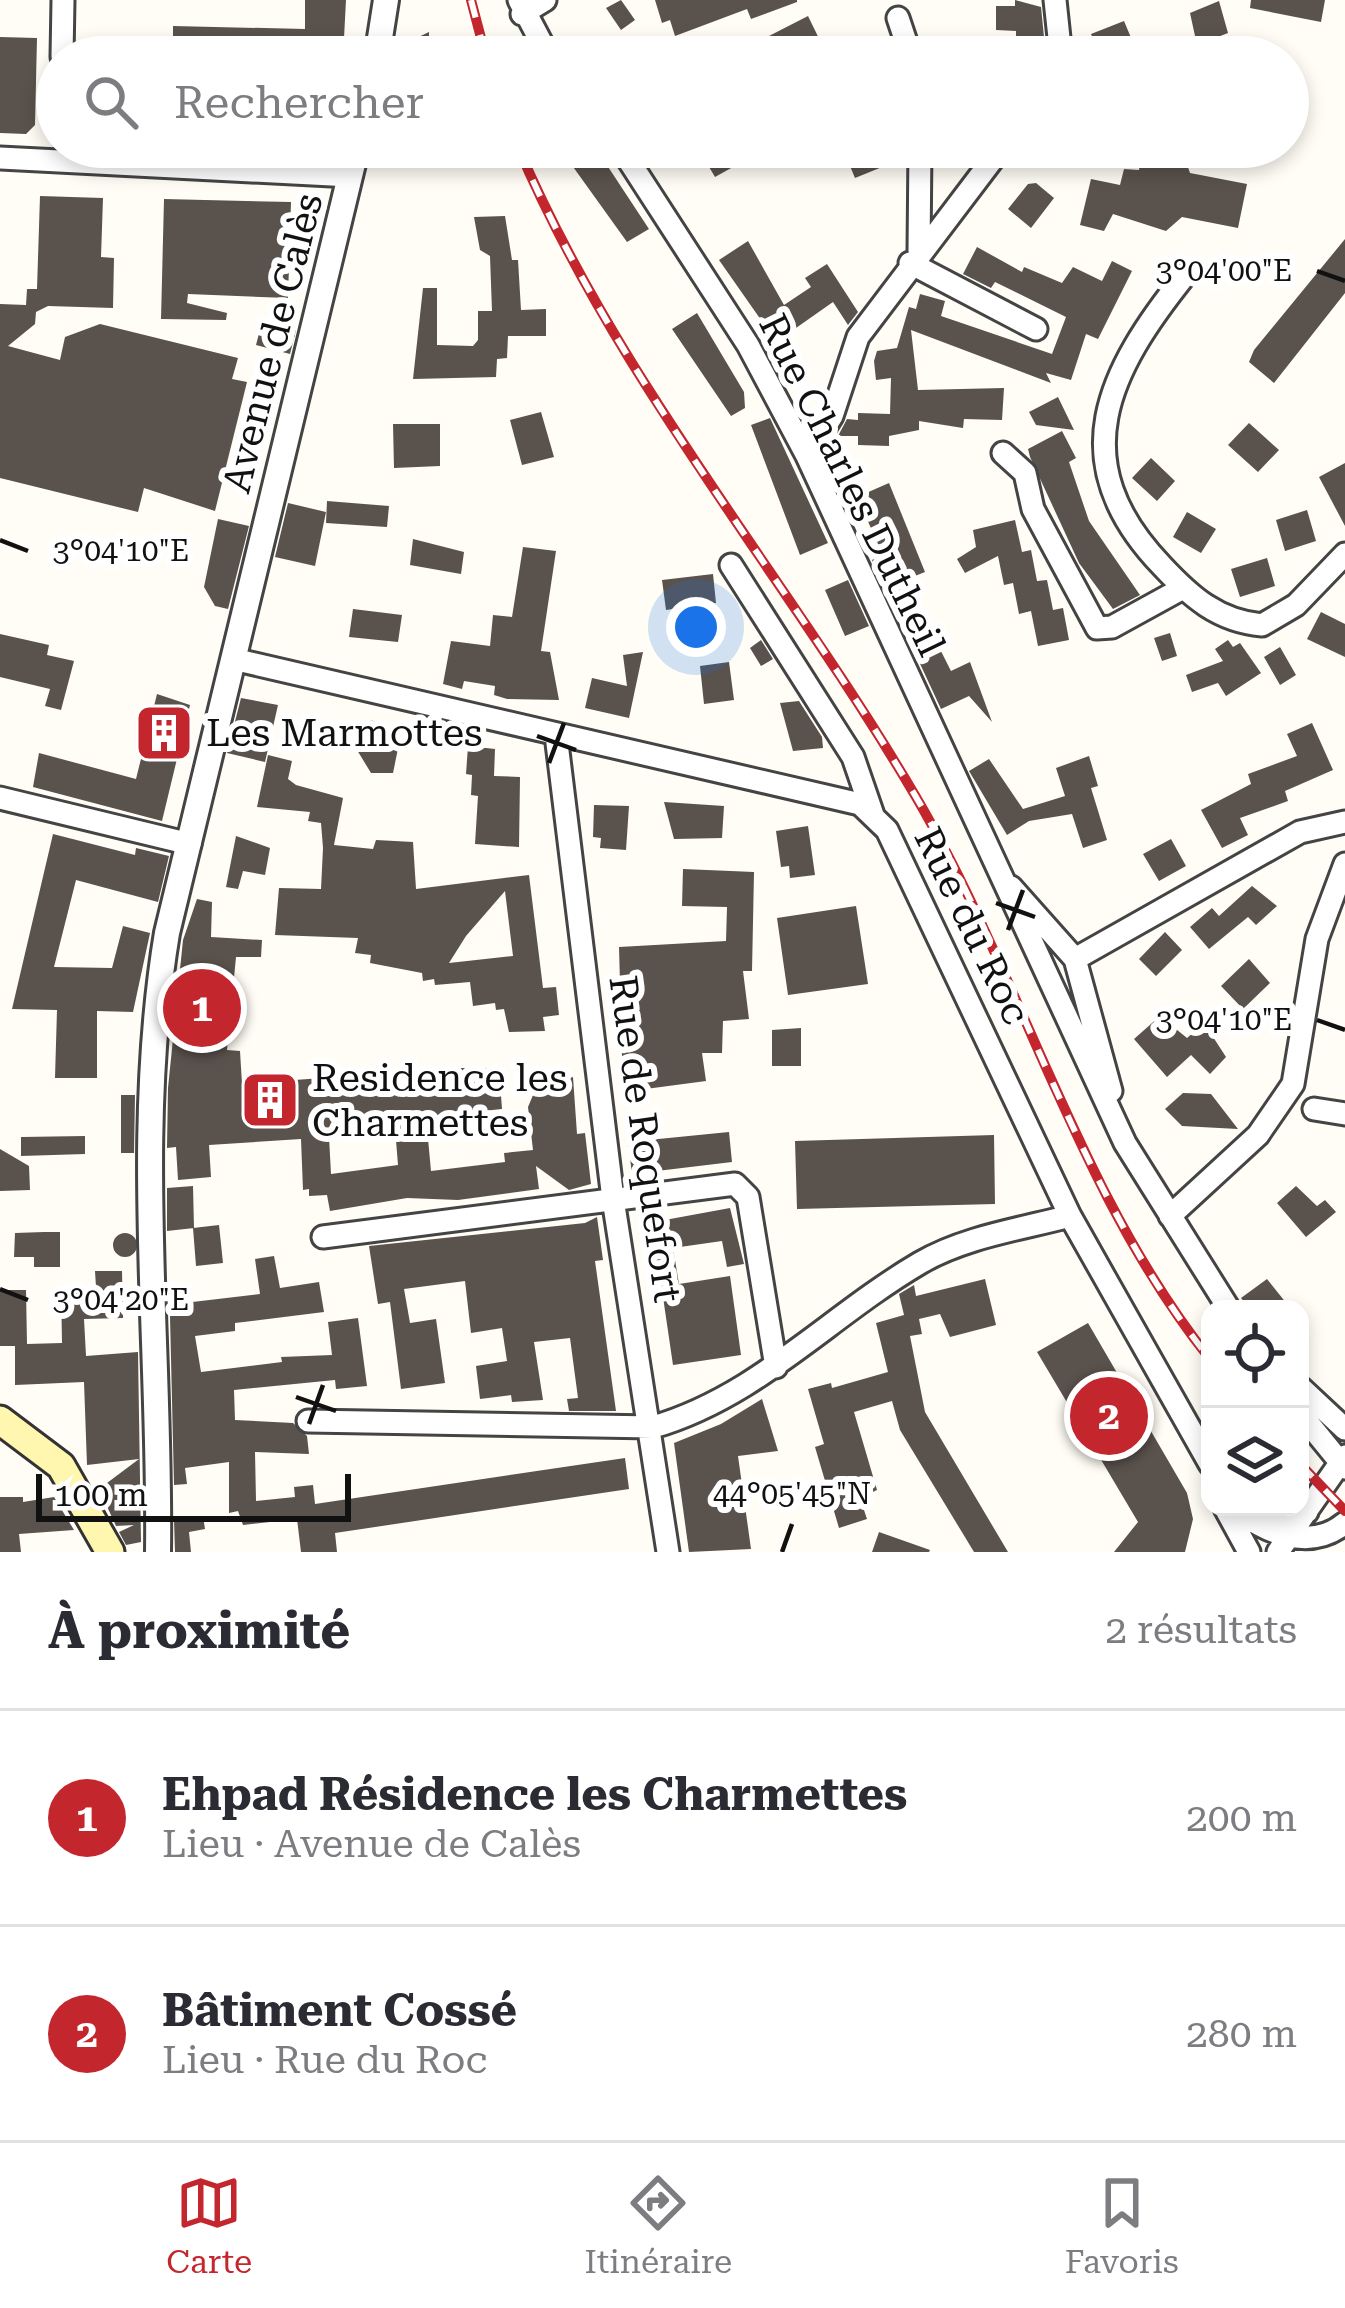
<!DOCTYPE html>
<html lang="fr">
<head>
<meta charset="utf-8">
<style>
  body { margin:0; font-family:"Roboto Serif",serif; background:#f7f7f7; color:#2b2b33 }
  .controls { position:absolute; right:36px; bottom:36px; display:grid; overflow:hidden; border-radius:24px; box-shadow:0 6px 18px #0003 }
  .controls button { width:108px; height:108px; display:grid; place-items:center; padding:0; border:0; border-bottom:3px solid #e1e1e2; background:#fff; color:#2b2b33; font:60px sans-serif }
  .scale { position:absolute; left:36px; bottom:30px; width:315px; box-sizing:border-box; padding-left:12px; border:6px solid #111; border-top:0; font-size:33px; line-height:42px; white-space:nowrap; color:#111; -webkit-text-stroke:9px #fff; paint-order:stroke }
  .you { position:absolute; left:696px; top:627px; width:42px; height:42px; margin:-30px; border:9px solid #fff; border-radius:50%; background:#1a73e8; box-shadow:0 0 0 18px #1a73e833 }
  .badge { display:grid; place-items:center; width:78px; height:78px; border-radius:50%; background:#c4262e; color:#fff; font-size:39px; font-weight:700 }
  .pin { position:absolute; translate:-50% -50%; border:6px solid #fff; box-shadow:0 3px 12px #0006 }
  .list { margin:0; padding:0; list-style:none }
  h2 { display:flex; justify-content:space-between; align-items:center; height:156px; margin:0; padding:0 48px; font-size:51px }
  h2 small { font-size:39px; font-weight:400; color:#7c7c81 }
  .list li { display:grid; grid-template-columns:78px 1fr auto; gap:36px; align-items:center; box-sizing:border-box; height:216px; padding:0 48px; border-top:3px solid #e1e1e2 }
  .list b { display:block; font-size:45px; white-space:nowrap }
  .list p { margin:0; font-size:39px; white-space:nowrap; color:#7c7c81 }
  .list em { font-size:39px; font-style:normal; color:#7c7c81 }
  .icon { flex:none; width:66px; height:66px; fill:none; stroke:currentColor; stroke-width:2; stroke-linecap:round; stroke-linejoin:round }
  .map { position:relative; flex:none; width:1345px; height:1552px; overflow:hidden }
  .search { position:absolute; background:#fff; box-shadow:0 6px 18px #0003; left:36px; right:36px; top:36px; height:132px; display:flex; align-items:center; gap:30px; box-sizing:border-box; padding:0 42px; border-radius:66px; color:#7c7c81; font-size:45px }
  .sheet { height:588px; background:#fff }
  nav { display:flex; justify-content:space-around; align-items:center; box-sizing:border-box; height:168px; border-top:3px solid #e1e1e2; background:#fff; font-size:33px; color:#7c7c81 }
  nav a { display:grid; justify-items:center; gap:6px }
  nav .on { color:#c4262e }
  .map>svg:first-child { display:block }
</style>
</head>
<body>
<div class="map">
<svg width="1345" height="1552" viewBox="0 0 1345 1552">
  <rect width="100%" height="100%" fill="#fffdf5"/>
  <path fill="#5a524d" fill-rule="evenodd" d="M305 0H346L343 57H100V40L173 41V26L305 29Z
    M621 0 635 20 621 30 606 8Z
    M655 0H797V2L751 19 747 9 675 36 670 20 662 23Z
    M1015 0 1041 7 1045 47 1016 44V31L996 30V6H1015Z
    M1251 0H1325L1321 22 1250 8Z
    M1219 1 1228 33 1197 45 1190 13Z
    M808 16 828 57H794L790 49 779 55 769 36Z
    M1124 21 1137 52 1100 55 1091 34Z
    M429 32V57H404L406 43Z
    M0 37 37 38 35 125 26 134 0 133Z
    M578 147H595L649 229 627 242 566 157Z
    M717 147H769L715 177 702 155Z
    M842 147H879L887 165 855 178Z
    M1141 147H1166V156H1184L1190 173 1247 184 1238 228 1182 217 1166 231 1113 214 1104 231 1080 225 1091 179 1120 185 1124 169 1139 170Z
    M1036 183 1054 198 1031 228 1008 209 1028 184Z
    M40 196 103 198 101 257 114 258 113 308 48 306 36 312 35 324 8 346 60 360 65 337 100 324 238 358 232 379 247 382 215 511 144 488 138 512 0 478V304L26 305 27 289H37Z
    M164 199 291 202 288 298 188 294 187 303 227 313 226 320 161 319Z
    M505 216 512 260H518L521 310 546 309V336H508L507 358 497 359 496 377 413 379 423 288H437V345L473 346 478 340V311H492L490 256 480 250 474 217Z
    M1345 239V293L1274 383 1249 362 1254 350Z
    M748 241 784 305 811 287 805 278 827 264 858 312 848 325 833 302 786 335 782 331 773 337 719 260Z
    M977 247 1022 272 1024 267 1062 283 1073 267 1102 281 1112 261 1132 271 1098 339 1086 334 1071 380 1046 373 1051 383 911 330 918 390 1004 388 1002 420 964 419 963 428 919 421V430L889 436V446L858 445V436H838L847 419 858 420V413L890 414 891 378 876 380 874 361 877 351 897 348 909 307 916 309 920 294 945 301 941 316 1052 354 1066 317 995 282 991 288 963 274Z
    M697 313 744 392 745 408 731 416 672 329Z
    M262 322 296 330 290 354 256 345Z
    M1058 397 1074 430 1036 425 1029 412Z
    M541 412 554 457 522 465 510 420Z
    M770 418 828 543 800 555 751 425Z
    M1249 423 1279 450 1258 472 1228 445Z
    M393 424H440V466L394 468Z
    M1062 431 1076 458 1069 462 1089 521 1140 595 1113 609 1079 563 1030 457 1028 449Z
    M1151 458 1175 481 1157 501 1132 478Z
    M1345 463V526L1319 477Z
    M889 483 925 572 905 580 951 671 970 662 992 722 969 696 941 709 872 560 883 555 857 497Z
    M327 501 389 506 387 527 326 523Z
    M288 503 326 512 315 566 275 557Z
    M1307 510 1316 541 1285 551 1276 520Z
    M1187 512 1216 529 1201 553 1173 537Z
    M218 519 249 526 228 609 215 606 204 587Z
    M1015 520 1022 552 1031 550 1037 581 1047 580 1053 610 1063 608 1069 640 1038 646 1031 611 1019 614 1013 583 1004 585 998 556 965 573 957 559 976 547 973 530Z
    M413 539 464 552 461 574 410 565Z
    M523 547 556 551 541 651 550 652 559 700 507 699 494 695 495 686 464 681 462 689 443 684 451 641 490 646 493 615 512 617Z
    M1267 558 1275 586 1240 597 1231 569Z
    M713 574 716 603 666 610 662 580Z
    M848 580 869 626 845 636 825 590Z
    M353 609 402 615 398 642 349 637Z
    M1321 612 1345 624V657L1307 639Z
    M1170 633 1177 656 1162 661 1154 638Z
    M0 634 49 645 47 655 74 661 61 710 45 706 50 689 0 677Z
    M761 640 773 659 761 666 750 648Z
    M1228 640 1233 647 1240 643 1261 673 1226 696 1218 683 1192 692 1186 675 1223 661 1215 649Z
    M1280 647 1296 675 1280 685 1264 657Z
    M643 652 629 718 585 708 592 678 627 686 623 655Z
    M729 662 734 700 704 704 700 666Z
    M157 694 190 705 162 821 33 787 39 753 136 779Z
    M241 698 278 705 265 762 227 753Z
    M799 701 822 737 823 748 793 751 780 703Z
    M370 720 402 729 393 773H371L357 750 383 738Z
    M1312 723 1333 770 1285 791 1288 801 1240 818 1248 835 1222 848 1201 810 1251 784 1248 774 1297 756 1287 734Z
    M468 746 495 749 494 776 520 777 519 847 475 844 478 796 471 795 472 775 466 774Z
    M268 755 292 761 288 779 296 785 343 798 334 845 373 849 376 840 413 842 416 889 529 875 543 988 556 987 559 1015 543 1017 545 1031 509 1032 504 1009 496 1010 495 1003 473 1006 470 982 435 985 434 979 423 981 422 973 370 963 371 955 355 953 358 938 275 935 279 888 321 889 323 848 321 823 308 821 310 812 257 807ZM505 891 513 956 449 963 466 936Z
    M1089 756 1098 786 1091 788 1107 840 1083 848 1072 814 1029 821 1007 835 969 771 989 759 1023 809 1065 796 1056 768Z
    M664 802 724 806 722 838 674 839Z
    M594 805 629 806 626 850 600 848 601 838 593 837Z
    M808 826 815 875 790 878 789 866 781 867 776 831Z
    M53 834 135 855 136 848 169 856 158 902 76 880 54 967 112 968 123 926 150 933 133 1012 97 1011V1078H55L57 1010 12 1009Z
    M236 836 270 848 265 875 243 871 238 889 226 887Z
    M1171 839 1186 866 1159 881 1143 854Z
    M683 869 754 872 752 971H743L749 1019 723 1021 722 1053H702L706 1081 623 1092 619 947 726 941 727 907 682 906Z
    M1252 886 1277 906 1256 925 1248 917 1209 949 1190 927 1212 908 1219 916Z
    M197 899 212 902 211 937 262 940 261 957H236L227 1050 240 1051 242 1084 322 1078 325 1089 435 1076 434 1071 450 1068H499L502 1109 426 1117 431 1171 505 1162 504 1153 533 1150 528 1107 536 1088 573 1077 577 1134 585 1133 591 1184 569 1190 536 1166 539 1189 458 1200 407 1198 330 1211 327 1195 309 1196V1189L303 1190 301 1139 209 1145 211 1177 178 1180 176 1147 167 1148 168 1088 183 940ZM395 1128 398 1165 331 1174 329 1137Z
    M856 906 868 984 788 995 777 918Z
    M1165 932 1182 950 1156 976 1139 959Z
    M1249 959 1270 983 1243 1009 1221 986Z
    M1160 1016 1187 1038 1204 1023 1226 1057 1210 1074 1191 1055 1167 1077 1134 1039Z
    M801 1028V1066H772V1030Z
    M1183 1093 1211 1094 1238 1129 1182 1126 1165 1109Z
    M121 1095H135L134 1153H121Z
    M729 1132 732 1162 632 1174 628 1142Z
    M994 1135 995 1204 797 1209 795 1141Z
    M85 1136V1154L21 1156V1137Z
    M0 1149 29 1166 30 1190 0 1191Z
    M193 1186 194 1228 167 1231V1188Z
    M1296 1186 1317 1206 1325 1200 1336 1212 1306 1237 1277 1203Z
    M730 1208 744 1264 727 1267 722 1241 673 1248 679 1284 730 1276 741 1355 673 1365 658 1263 648 1265 643 1224Z
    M597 1217 603 1260 595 1261 616 1411H569L567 1399 578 1398 570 1338 534 1342 543 1400 512 1402 511 1395 480 1399 476 1366 507 1361 502 1328 471 1333 465 1281 404 1289 410 1323 436 1319 445 1383 401 1389 390 1302 378 1304 369 1246 585 1223Z
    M219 1225 223 1263 196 1266 193 1228Z
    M44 1232H60V1267H34V1257H14L15 1233Z
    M113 1245a12 12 0 1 1 24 0a12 12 0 1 1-24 0Z
    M274 1256 280 1288 319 1282 324 1312 235 1323V1331L195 1336 201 1372 282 1362 281 1357 332 1355 328 1322 358 1318 367 1386 336 1389 335 1380 234 1390 235 1420 293 1423 307 1436 309 1454 255 1452 256 1501 295 1497 294 1487 313 1485 315 1504 625 1458 629 1489 335 1533 337 1552H301L297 1519 243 1525 238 1511 229 1513V1462L185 1468 187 1484 174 1485 170 1316H186L184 1303 260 1294 255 1259Z
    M95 1271H122L123 1318 84 1319 86 1356 138 1352 141 1542 126 1545 119 1532 134 1525 116 1526 99 1489 139 1459 87 1465 84 1382 15 1385V1346H0V1290H26L27 1344 62 1343 61 1287H96Z
    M985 1279 996 1325 950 1337 940 1314 919 1319 922 1334 910 1336 925 1412 1008 1552H974L900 1430 892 1401 854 1412 877 1490 860 1498 867 1519 839 1528 815 1447 824 1444 808 1389 831 1383 832 1388 888 1372 876 1323 904 1315 899 1294 914 1285 916 1296Z
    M1267 1279 1291 1309H1250L1241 1298Z
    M1088 1323 1187 1493 1193 1519 1185 1552H1114L1138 1522 1037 1352Z
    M762 1399 778 1451 738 1456 751 1549 689 1552 674 1443 721 1424Z
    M0 1497H23V1502L54 1497 74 1530 19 1534 21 1552H0Z
    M203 1516 205 1529 189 1532 191 1552H175L174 1520Z
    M879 1532 930 1550 929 1552H872Z"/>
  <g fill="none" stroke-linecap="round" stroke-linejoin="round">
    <g stroke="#444" stroke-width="27">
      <path id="minor" d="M519 0 549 57
        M1055 0 1061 57
        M522 14 545 0
        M898 18 911 57
        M62 57 63 0
        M620 147 748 345 807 456 1125 1143 1229 1309
        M0 158 351 176
        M919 251 920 147
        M910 263 1036 329
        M1186 274C1108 371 1061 461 1162 566 1191 597 1218 621 1262 625L1296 605 1345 554
        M1003 453 1025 473 1033 509 1097 628 1112 627 1183 588
        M807 456 832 416 858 337 1002 147
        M731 565 853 757 873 815
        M233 659 860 804 887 830 1070 1216 1210 1464
        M556 735 613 1199 668 1552
        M0 798 190 844
        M1011 887 1075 959 1111 1091
        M1075 959 1300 832 1345 822
        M1314 1109 1345 1114
        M1170 1216 1258 1135 1293 1084 1317 939 1345 864
        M323 1237 735 1184 748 1197 776 1367
        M1300 1387 1345 1429
        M1300 1413 1345 1468
        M308 1421 653 1427C757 1397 828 1317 920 1263 964 1237 1021 1229 1070 1216
        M1234 1507C1264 1533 1310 1552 1345 1523
        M1260 1507 1279 1515 1307 1512
        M1225 1508 1249 1552
        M1278 1552 1345 1456"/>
    </g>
    <g stroke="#444" stroke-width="30">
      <path id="tertiary" d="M377 57 386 0
        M158 1552C161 1346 133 1137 167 933L357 147"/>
    </g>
    <g stroke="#333" stroke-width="33">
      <path id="secondary" d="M0 1420 61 1466 110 1552"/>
    </g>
    <use href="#minor" stroke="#fff" stroke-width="21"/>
    <use href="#tertiary" stroke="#fff" stroke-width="24"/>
    <use href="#secondary" stroke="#fff6b0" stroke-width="27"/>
    <g stroke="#c4262e" stroke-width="10">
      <path id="rail" d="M471 0 486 57
        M518 147C617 380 788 579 916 797 1022 978 1078 1194 1210 1359
        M1300 1464 1345 1511"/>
    </g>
    <use href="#rail" stroke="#fff" stroke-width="6" stroke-dasharray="18" stroke-linecap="butt"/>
  </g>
  <path fill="none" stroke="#111" stroke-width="4.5" d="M1317 271 1345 281M0 540 28 551M537 736 576 750M549 763 564 723M996 903 1035 917M1008 930 1023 890M1317 1020 1345 1030M0 1289 28 1300M296 1397 336 1411M309 1424 323 1385M782 1552 792 1524"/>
  <defs>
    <g id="building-square" transform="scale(3)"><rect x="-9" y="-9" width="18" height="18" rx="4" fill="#c4262e" stroke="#fff"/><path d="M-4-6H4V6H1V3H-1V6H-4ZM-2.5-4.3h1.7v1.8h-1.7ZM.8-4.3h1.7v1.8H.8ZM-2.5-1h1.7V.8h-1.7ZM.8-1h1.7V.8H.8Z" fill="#fff"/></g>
  </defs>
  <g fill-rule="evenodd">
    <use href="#building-square" x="164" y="733"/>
    <use href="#building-square" x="270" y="1100"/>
  </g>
  <g text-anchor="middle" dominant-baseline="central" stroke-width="12" stroke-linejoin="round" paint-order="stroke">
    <g font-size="39" fill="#111" stroke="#fff">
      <text transform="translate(273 343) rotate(-76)">Avenue de Calès</text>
      <text transform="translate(852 485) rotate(64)">Rue Charles Dutheil</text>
      <text transform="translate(972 926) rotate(64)">Rue du Roc</text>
      <text transform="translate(645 1139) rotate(82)">Rue de Roquefort</text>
    </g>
    <g font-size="39" fill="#111" stroke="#fff" text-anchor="start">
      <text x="206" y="733">Les Marmottes</text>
      <text x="312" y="1078">Residence les<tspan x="312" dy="45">Charmettes</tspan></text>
    </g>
  </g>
  <g font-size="30" text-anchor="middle" fill="#111" stroke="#fff" stroke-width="12" stroke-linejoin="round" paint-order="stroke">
    <text x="1224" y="281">3°04'00"E</text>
    <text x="121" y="561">3°04'10"E</text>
    <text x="1224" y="1030">3°04'10"E</text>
    <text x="121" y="1310">3°04'20"E</text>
    <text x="792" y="1504">44°05'45"N</text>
  </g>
</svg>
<div class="controls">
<button><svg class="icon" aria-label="locate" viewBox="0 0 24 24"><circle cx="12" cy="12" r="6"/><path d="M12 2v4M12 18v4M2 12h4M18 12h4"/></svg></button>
<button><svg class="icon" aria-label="layers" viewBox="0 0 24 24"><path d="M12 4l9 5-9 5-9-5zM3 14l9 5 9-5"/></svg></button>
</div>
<div class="scale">100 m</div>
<div class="you"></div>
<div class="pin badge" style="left:202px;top:1008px">1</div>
<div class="pin badge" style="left:1109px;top:1416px">2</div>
<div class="search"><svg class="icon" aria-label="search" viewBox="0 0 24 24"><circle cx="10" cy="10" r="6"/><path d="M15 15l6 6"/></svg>Rechercher</div>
</div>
<section class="sheet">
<h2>À proximité<small>2 résultats</small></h2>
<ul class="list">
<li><span class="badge">1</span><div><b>Ehpad Résidence les Charmettes</b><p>Lieu · Avenue de Calès</p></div><em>200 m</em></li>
<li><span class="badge">2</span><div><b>Bâtiment Cossé</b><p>Lieu · Rue du Roc</p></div><em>280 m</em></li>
</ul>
</section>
<nav>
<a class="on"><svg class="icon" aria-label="map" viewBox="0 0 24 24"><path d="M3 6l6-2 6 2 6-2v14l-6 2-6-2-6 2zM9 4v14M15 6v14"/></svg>Carte</a>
<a><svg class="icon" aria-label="directions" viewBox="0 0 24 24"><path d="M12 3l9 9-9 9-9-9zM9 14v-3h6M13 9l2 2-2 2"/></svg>Itinéraire</a>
<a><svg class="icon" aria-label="saved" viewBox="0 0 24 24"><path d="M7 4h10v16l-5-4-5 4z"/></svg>Favoris</a>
</nav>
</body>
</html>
